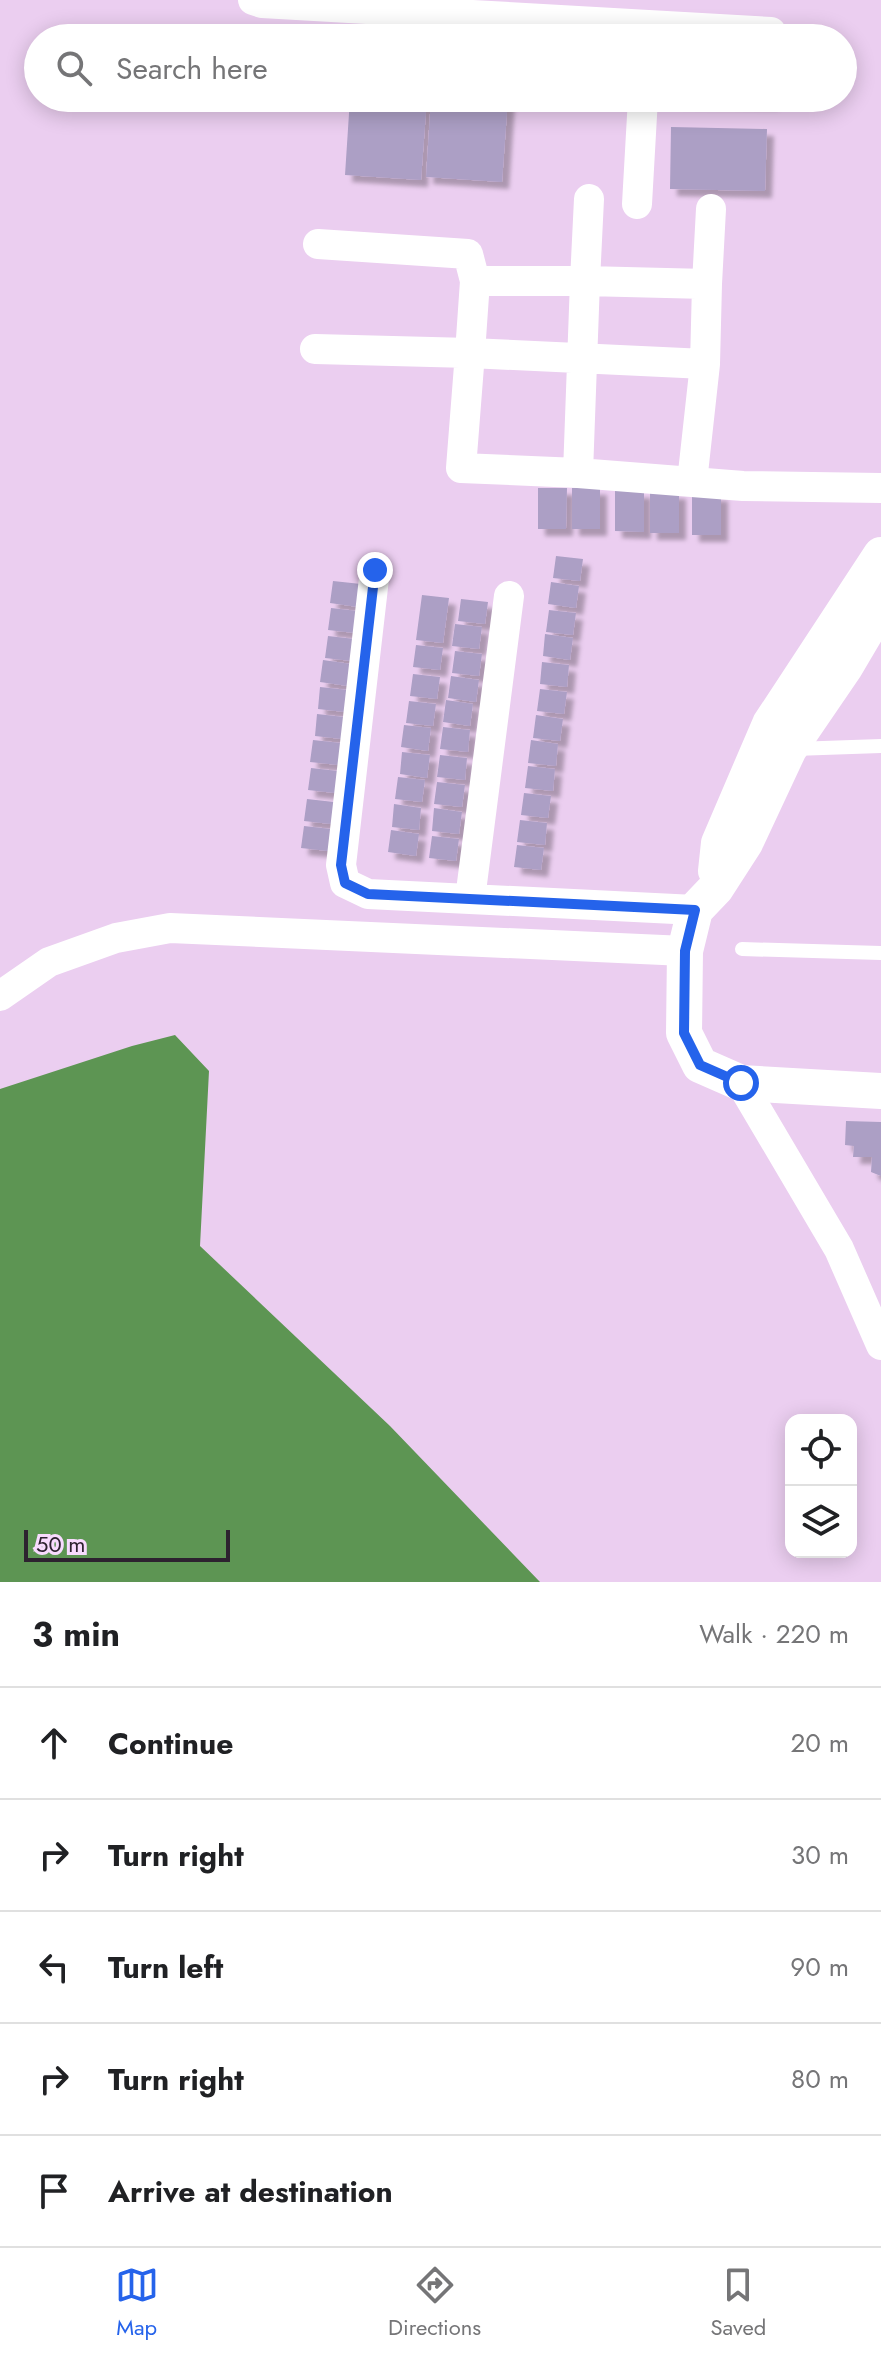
<!DOCTYPE html>
<html lang="en">
<head>
<meta charset="utf-8">
<style>
  body { margin:0; font-family:Jost,sans-serif; background:#f2f2f2; color:#202124 }
  .controls { position:absolute; right:24px; bottom:24px; display:grid; overflow:hidden; border-radius:16px; box-shadow:0 4px 20px #0003 }
  .controls button { width:72px; height:72px; display:grid; place-items:center; padding:0; border:0; border-bottom:2px solid #e0e0e0; background:#fff; color:#202124; font:40px sans-serif }
  .scale { position:absolute; left:24px; bottom:20px; width:206px; box-sizing:border-box; padding-left:8px; border:4px solid #2d222f; border-top:0; font-size:22px; line-height:28px; white-space:nowrap; color:#2d222f; -webkit-text-stroke:6px #f8dbfe; paint-order:stroke }
  .stop { position:absolute; width:24px; height:24px; margin:-18px; border:6px solid #2563eb; border-radius:50%; background:#fff }
  .stop.end { background:#2563eb; border-color:#fff; box-shadow:0 2px 8px #0008 }
  .list { margin:0; padding:0; list-style:none }
  h2 { display:flex; justify-content:space-between; align-items:center; height:104px; margin:0; padding:0 32px; font-size:34px }
  h2 small { font-size:26px; font-weight:400; color:#757577 }
  .list li { display:grid; grid-template-columns:52px 1fr auto; gap:24px; align-items:center; box-sizing:border-box; height:112px; padding:0 32px; border-top:2px solid #e0e0e0 }
  .list b { display:block; font-size:30px; white-space:nowrap }
  .list em { font-size:26px; font-style:normal; color:#757577 }
  .icon { flex:none; width:44px; height:44px; fill:none; stroke:currentColor; stroke-width:2; stroke-linecap:round; stroke-linejoin:round }
  .map { position:relative; flex:none; width:881px; height:1582px; overflow:hidden }
  .search { position:absolute; background:#fff; box-shadow:0 4px 20px #0003; left:24px; right:24px; top:24px; height:88px; display:flex; align-items:center; gap:20px; box-sizing:border-box; padding:0 28px; border-radius:44px; color:#757577; font-size:30px }
  .sheet { height:664px; background:#fff }
  nav { display:flex; justify-content:space-around; align-items:center; box-sizing:border-box; height:112px; border-top:2px solid #e0e0e0; background:#fff; font-size:22px; color:#757577 }
  nav a { display:grid; justify-items:center; gap:4px }
  nav .on { color:#2563eb }
  .map>svg:first-child { display:block }
</style>
</head>
<body>
<div class="map">
<svg width="881" height="1582" viewBox="0 0 881 1582">
  <defs>
    <filter id="shadow"><feDropShadow dx="7" dy="7" stdDeviation="2" flood-color="#0004"/></filter>
  </defs>
  <rect width="100%" height="100%" fill="#ebcef0"/>
  <path fill="#5d9553" d="M175 1035 209 1071 200 1246 390 1426 540 1582H0V1089L132 1046Z"/>
  <path fill="#ac9fc5" filter="url(#shadow)" d="M350 98H427L421 180 345 175Z
    M431 98H508L502 182 426 177Z
    M676 98H771V103L676 101Z
    M671 127 767 129 765 191 670 189Z
    M538 488H567L566 529H538Z
    M572 488H600V529H572Z
    M615 491H644V532L615 531Z
    M650 492H679V533H650Z
    M692 494H721V535H692Z
    M556 556 583 559 580 581 553 578Z
    M333 581 361 584 358 607 330 603Z
    M551 582 579 586 576 608 548 604Z
    M422 595 449 598 443 643 416 640Z
    M461 599 488 602 485 624 458 621Z
    M331 608 358 611 355 633 328 630Z
    M549 610 576 613 573 635 546 632Z
    M455 624 482 627 479 649 452 646Z
    M545 634 573 638 570 660 543 656Z
    M328 636 355 639 352 661 325 658Z
    M416 645 443 648 440 670 413 667Z
    M455 651 482 654 479 676 452 673Z
    M323 660 351 664 348 686 320 682Z
    M542 662 569 665 567 687 540 684Z
    M413 674 440 677 437 699 410 696Z
    M451 676 479 680 476 702 448 698Z
    M320 687 348 690 345 712 318 709Z
    M540 689 567 692 564 714 537 711Z
    M446 700 473 704 470 726 443 722Z
    M409 701 436 704 433 726 406 723Z
    M317 714 344 717 342 739 315 736Z
    M536 715 563 719 560 741 533 738Z
    M404 725 431 728 428 751 401 747Z
    M443 727 470 730 468 752 440 749Z
    M313 740 341 743 338 765 310 762Z
    M531 740 558 744 556 766 528 763Z
    M402 752 430 755 427 778 400 774Z
    M440 755 467 758 465 780 437 777Z
    M528 766 555 769 553 791 525 788Z
    M311 768 338 771 335 793 308 790Z
    M398 777 425 780 422 802 395 799Z
    M437 782 465 785 462 807 434 804Z
    M524 793 551 796 548 818 521 815Z
    M307 799 334 802 331 824 304 821Z
    M394 804 421 808 419 830 392 827Z
    M434 808 462 812 459 834 432 831Z
    M520 820 547 823 545 845 517 842Z
    M304 826 331 829 328 851 301 848Z
    M391 830 419 834 416 856 388 852Z
    M432 836 459 839 456 861 429 858Z
    M517 845 544 848 541 870 514 867Z
    M846 1121 881 1122V1176L871 1172 872 1157H853L854 1146 845 1145Z"/>
  <g fill="none" stroke-linecap="round" stroke-linejoin="round">
    <path stroke="#fff" stroke-width="14" d="M794 749 881 746
      M742 949 881 953"/>
    <path stroke="#fff" stroke-width="30" d="M253 0 262 3 771 32
      M589 199 585 281 707 284
      M637 204 643 98
      M318 244 468 254 475 281H585L578 473 743 486 881 488
      M475 281 470 353 705 364
      M315 349 470 353 461 468 578 473
      M692 482 705 364 707 284 711 209
      M375 570 341 865 345 883 368 894 695 910
      M470 899 509 596
      M0 996 49 962 116 938 170 928 685 951
      M741 1083 839 1249 881 1345"/>
    <path stroke="#fff" stroke-width="36" d="M881 606 845 667 789 749 745 843 716 888 695 910 685 951 684 1033 700 1065 741 1083 881 1091
      M716 871 719 843 770 724 881 555"/>
  </g>
  <g fill="none" stroke-linecap="round" stroke-linejoin="round">
    <path stroke="#2563eb" stroke-width="10" d="M375 570 341 865 345 883 368 894 695 910 685 951 684 1033 700 1065 741 1083"/>
  </g>
</svg>
<div class="controls">
<button><svg class="icon" aria-label="locate" viewBox="0 0 24 24"><circle cx="12" cy="12" r="6"/><path d="M12 2v4M12 18v4M2 12h4M18 12h4"/></svg></button>
<button><svg class="icon" aria-label="layers" viewBox="0 0 24 24"><path d="M12 4l9 5-9 5-9-5zM3 14l9 5 9-5"/></svg></button>
</div>
<div class="scale">50 m</div>
<div class="stop" style="left:741px;top:1083px"></div>
<div class="stop end" style="left:375px;top:570px"></div>
<div class="search"><svg class="icon" aria-label="search" viewBox="0 0 24 24"><circle cx="10" cy="10" r="6"/><path d="M15 15l6 6"/></svg>Search here</div>
</div>
<section class="sheet">
<h2>3 min<small>Walk · 220 m</small></h2>
<ul class="list">
<li><svg class="icon" aria-label="ahead" viewBox="0 0 24 24"><path d="M12 20V5M6 11l6-6 6 6"/></svg><div><b>Continue</b></div><em>20 m</em></li>
<li><svg class="icon" aria-label="right" viewBox="0 0 24 24"><path d="M7 20v-9h11M14 6l5 5-5 5"/></svg><div><b>Turn right</b></div><em>30 m</em></li>
<li><svg class="icon" aria-label="left" viewBox="0 0 24 24"><path d="M17 20v-9H6M10 6l-5 5 5 5"/></svg><div><b>Turn left</b></div><em>90 m</em></li>
<li><svg class="icon" aria-label="right" viewBox="0 0 24 24"><path d="M7 20v-9h11M14 6l5 5-5 5"/></svg><div><b>Turn right</b></div><em>80 m</em></li>
<li><svg class="icon" aria-label="arrive" viewBox="0 0 24 24"><path d="M6 21V4h12l-3 4 3 4H6"/></svg><div><b>Arrive at destination</b></div></li>
</ul>
</section>
<nav>
<a class="on"><svg class="icon" aria-label="map" viewBox="0 0 24 24"><path d="M3 6l6-2 6 2 6-2v14l-6 2-6-2-6 2zM9 4v14M15 6v14"/></svg>Map</a>
<a><svg class="icon" aria-label="directions" viewBox="0 0 24 24"><path d="M12 3l9 9-9 9-9-9zM9 14v-3h6M13 9l2 2-2 2"/></svg>Directions</a>
<a><svg class="icon" aria-label="saved" viewBox="0 0 24 24"><path d="M7 4h10v16l-5-4-5 4z"/></svg>Saved</a>
</nav>
</body>
</html>
